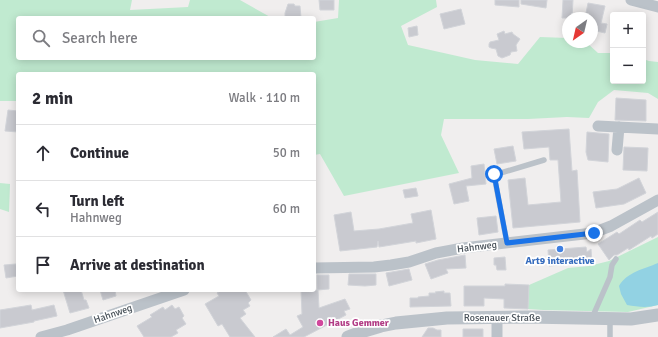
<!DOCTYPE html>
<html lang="en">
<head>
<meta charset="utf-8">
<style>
  body { margin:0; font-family:Signika,sans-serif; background:#f7f7f7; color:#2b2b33 }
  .controls { position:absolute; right:12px; top:12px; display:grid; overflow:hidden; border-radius:4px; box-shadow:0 2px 10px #0003 }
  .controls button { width:36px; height:36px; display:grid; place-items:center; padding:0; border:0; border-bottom:1px solid #e1e1e2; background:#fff; color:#2b2b33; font:20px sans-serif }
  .compass { position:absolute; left:562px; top:12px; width:36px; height:36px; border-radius:50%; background:#fff; box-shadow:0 2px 10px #0003; rotate:214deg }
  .stop { position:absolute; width:12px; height:12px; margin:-9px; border:3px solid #1a73e8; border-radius:50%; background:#fff }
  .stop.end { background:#1a73e8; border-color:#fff; box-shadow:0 1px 4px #0008 }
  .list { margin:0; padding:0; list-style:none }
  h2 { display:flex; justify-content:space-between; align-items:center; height:52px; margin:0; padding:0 16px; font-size:17px }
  h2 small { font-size:13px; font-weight:400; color:#7c7c81 }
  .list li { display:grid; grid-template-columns:26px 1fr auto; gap:12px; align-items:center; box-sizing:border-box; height:56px; padding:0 16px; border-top:1px solid #e1e1e2 }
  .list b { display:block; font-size:15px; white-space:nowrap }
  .list p { margin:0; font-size:13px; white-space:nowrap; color:#7c7c81 }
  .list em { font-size:13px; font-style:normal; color:#7c7c81 }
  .icon { flex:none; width:22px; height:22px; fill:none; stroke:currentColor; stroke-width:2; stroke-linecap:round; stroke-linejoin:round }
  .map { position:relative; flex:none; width:658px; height:337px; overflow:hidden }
  .search { position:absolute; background:#fff; box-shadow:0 2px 10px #0003; left:16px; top:16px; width:300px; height:44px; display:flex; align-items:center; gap:10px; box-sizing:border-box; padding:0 14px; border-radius:4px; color:#7c7c81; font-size:15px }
  .panel { position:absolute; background:#fff; box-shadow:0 2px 10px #0003; left:16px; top:72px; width:300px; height:220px; border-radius:4px }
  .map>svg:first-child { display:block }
</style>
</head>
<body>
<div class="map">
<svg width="658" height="337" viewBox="0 0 658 337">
  <rect width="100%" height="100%" fill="#f0eeee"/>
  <path fill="#c0ead0" d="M0 0H132L130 10 188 7 190 0H240L272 18H18V58H314V22L338 18 339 0H436L437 7 401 26 408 45 475 60 518 64 540 37 568 38V42H586L598 53H613V81H643V59L649 61 658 62V99L648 93 614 90 598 102 589 118 567 117 528 119H444L441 135 459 173 344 196 320 154 314 155V74H18V101H0Z
    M0 183 10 184 9 212 0 209Z
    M658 237V305L628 312 543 310 528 309 529 285 568 268 589 266 609 261Z"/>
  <path fill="#92d2e3" d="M658 263V305C648 308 638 307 627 305L621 294 619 286C627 272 644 269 658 263Z"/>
  <path fill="#c9cad0" stroke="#d2d4d9" d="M319 0H334V10H320Z
    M495 0H519V7L495 5Z
    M521 0H547L546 8 521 4Z
    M563 0H573L572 18H562Z
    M588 3 605 6 601 23 607 24 605 33 592 30V18H585Z
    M288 4H294L295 6H300L301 18H285V13Z
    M461 9 465 24 444 29 440 14Z
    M417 26 418 35 409 37 408 28Z
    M504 31 505 34 512 32 513 34 520 39 516 45 517 51 511 52 510 55 502 58 498 56 496 49 491 48 489 47V44L490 42 499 40 497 34Z
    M616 98 646 100V121L615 120Z
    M8 110 18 111V132L5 131Z
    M569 129 572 171 577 170 580 222 513 228 508 180 525 178 528 205 561 202 558 160H550L549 147 524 149 522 132Z
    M587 132 609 134 608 162 588 160 586 152Z
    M513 146 516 161 497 164 494 149Z
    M624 147 648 148 647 171 623 170Z
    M484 164 486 184 466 186 469 201 454 204 449 184 472 178 471 166Z
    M639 178 646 193 624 204 596 208 593 192 617 189Z
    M416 188 418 196 405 198 403 190Z
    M431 210 436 239 416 243V241L379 247 378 241 377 247 340 251 334 215 351 212 354 231 379 229 413 223 411 214Z
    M658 212V234L652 238 651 236 629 250 628 248 617 255H614L609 260 598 244 617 232 619 234 640 220 642 222Z
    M496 216 498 232 479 235 477 218Z
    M586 247 587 252 591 249 592 262H585V263L549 266 548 250Z
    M465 255 466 268 446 269 448 273 431 279 425 264 438 260Z
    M505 257 506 270H497L496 265H494V258Z
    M16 264 18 276 6 278 4 265Z
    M409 269 412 280 389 286 386 273Z
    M349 274H376V285L365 286 348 285Z
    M317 275H329V289L317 290Z
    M505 284 529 285 528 309 504 308V299L484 298V306H464V286H505Z
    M63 290H81L84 300H86L89 308 70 313Z
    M100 290H115L116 296 103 300Z
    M222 290H245L251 300 248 303 250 306 243 310 246 314 240 318 255 337H230L222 324 218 326 205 304 219 296 217 293Z
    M301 290H318L319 308 345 299 350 309 344 311 346 315 304 337H273L286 329 290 335 303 327 297 316 302 314Z
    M444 291V293H450L451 306 410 307V298H418V297L429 296V293H436L435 292Z
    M31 305 32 310 54 305 57 316 34 321V322L0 328V310Z
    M172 305 175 309 179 307 184 316 182 318 186 324 176 330 178 333 171 337H144L137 326 152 317 150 315 163 307 165 310Z
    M428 328H433L437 330H441V337H422Z
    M463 329H483V337H463Z"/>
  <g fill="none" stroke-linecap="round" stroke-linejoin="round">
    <path stroke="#bbc2c9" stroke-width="5.5" d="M507 243 494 175 544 160
      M592 318 610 277 612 265 616 259
      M610 337V319"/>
    <path stroke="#bbc2c9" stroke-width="11" d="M631 0 658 7
      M598 126 658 129
      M617 150 619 127
      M314 268 374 267 391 265 409 262 436 253 463 248 593 233 611 226 658 200
      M41 337 67 330 184 290
      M497 337V318"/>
    <path stroke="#bbc2c9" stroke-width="13" d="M348 337 361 332 381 326 396 323 447 318 527 317 631 319 658 315"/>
  </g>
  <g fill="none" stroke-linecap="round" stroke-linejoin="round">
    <path stroke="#1a73e8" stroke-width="5" d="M494 174 507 243 594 233"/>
  </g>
  <circle fill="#3f7fe0" stroke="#fff" stroke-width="1.5" cx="560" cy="249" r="4"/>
  <circle fill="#d1479c" stroke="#fff" stroke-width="1.5" cx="320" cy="323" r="4"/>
  <g text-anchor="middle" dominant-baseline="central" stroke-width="3.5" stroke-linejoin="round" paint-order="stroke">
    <g font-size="10" fill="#485159" stroke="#fff">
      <text transform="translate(477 247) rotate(-7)">Hahnweg</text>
      <text transform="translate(113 314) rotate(-19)">Hahnweg</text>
      <text x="502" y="318">Rosenauer Straße</text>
    </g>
    <g font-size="10" font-weight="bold" fill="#366cbe" stroke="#fff">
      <text x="560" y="261">Art9 interactive</text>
    </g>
    <g font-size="10" font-weight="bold" fill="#b23c85" stroke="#fff" text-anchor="start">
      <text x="328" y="323">Haus Gemmer</text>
    </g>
  </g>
</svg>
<div class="controls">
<button>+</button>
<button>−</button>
</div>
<svg class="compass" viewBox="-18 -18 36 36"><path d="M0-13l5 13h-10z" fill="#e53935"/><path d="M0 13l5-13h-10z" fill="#7c7c81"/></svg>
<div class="stop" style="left:494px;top:174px"></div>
<div class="stop end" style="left:594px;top:233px"></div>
<div class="search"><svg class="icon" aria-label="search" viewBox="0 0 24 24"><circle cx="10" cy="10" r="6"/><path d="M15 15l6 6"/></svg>Search here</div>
<section class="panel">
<h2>2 min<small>Walk · 110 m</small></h2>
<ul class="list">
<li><svg class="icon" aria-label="ahead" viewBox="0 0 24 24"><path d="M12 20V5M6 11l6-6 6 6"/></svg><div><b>Continue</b></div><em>50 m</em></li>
<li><svg class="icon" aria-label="left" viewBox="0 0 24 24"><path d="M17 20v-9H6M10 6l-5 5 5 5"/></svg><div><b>Turn left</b><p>Hahnweg</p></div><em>60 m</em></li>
<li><svg class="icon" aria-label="arrive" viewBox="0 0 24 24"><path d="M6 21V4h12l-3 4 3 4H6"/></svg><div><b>Arrive at destination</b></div></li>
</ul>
</section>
</div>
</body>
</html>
